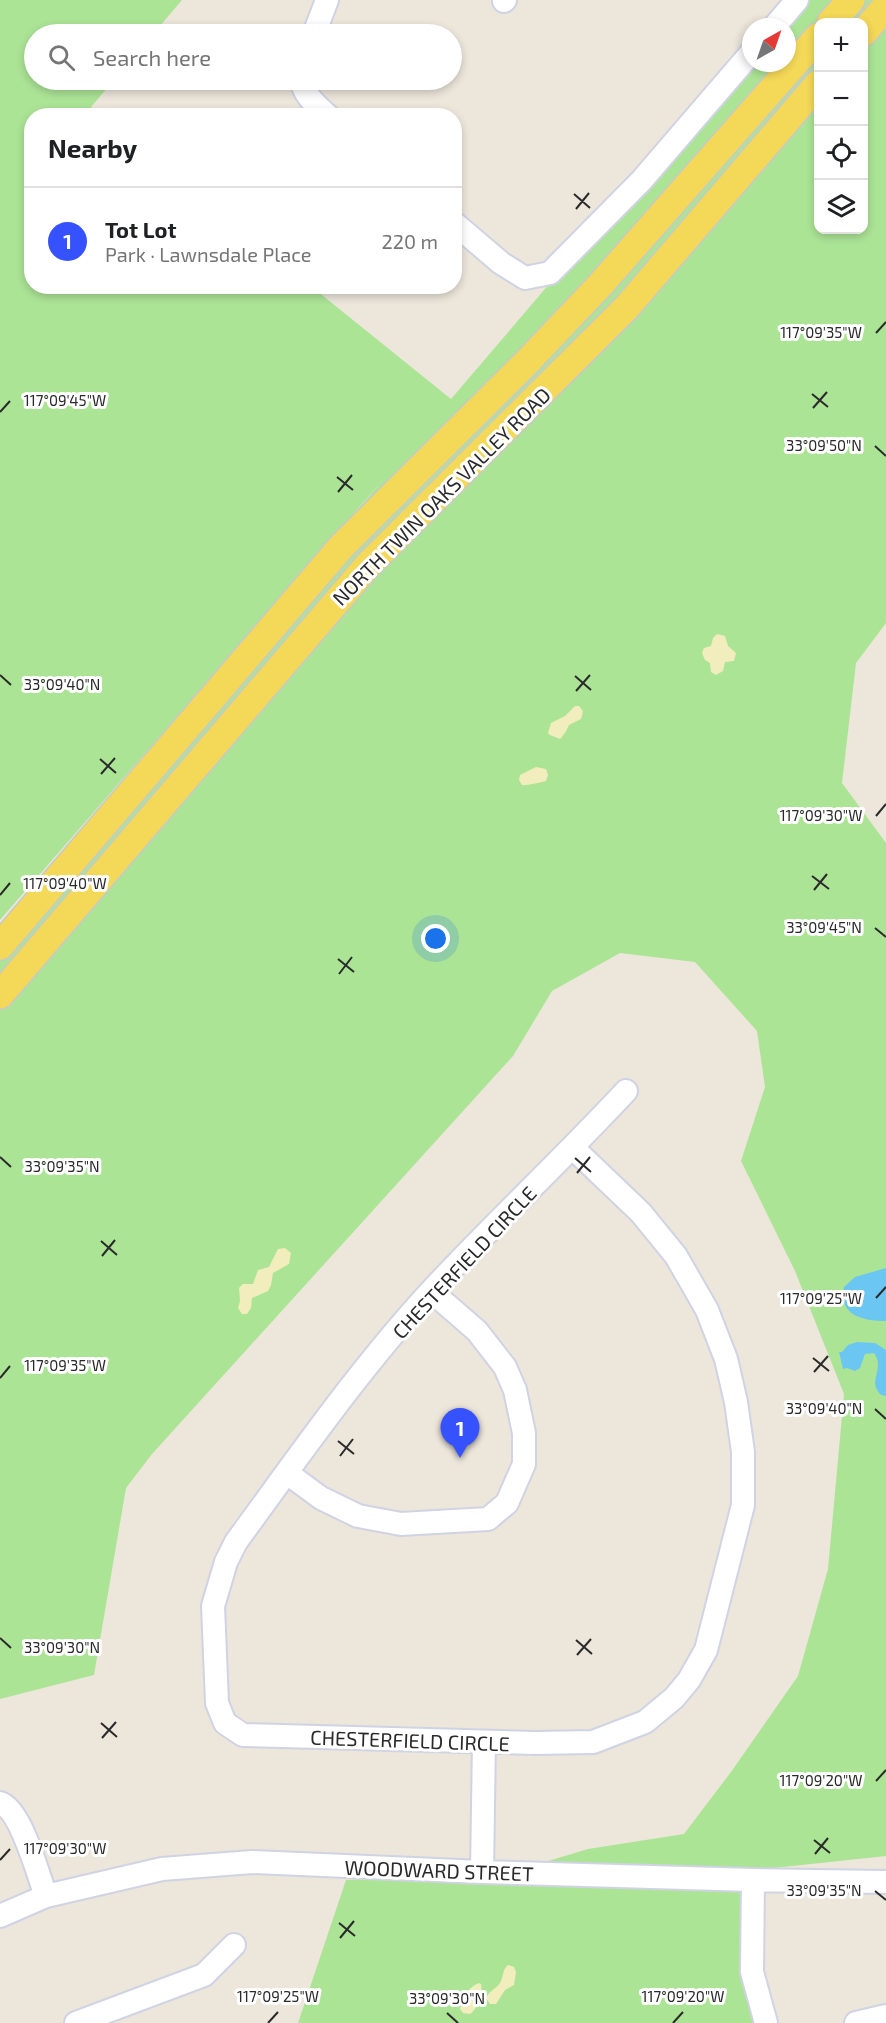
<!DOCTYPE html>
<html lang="en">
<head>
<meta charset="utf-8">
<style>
  body { margin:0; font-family:"Exo 2",sans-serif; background:#f6f6f6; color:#202124 }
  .controls { position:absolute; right:18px; top:18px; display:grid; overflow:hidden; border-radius:12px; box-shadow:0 3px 9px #0003 }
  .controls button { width:54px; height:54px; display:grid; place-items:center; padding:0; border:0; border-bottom:2px solid #e0e0e0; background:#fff; color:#202124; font:30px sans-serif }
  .compass { position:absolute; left:742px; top:18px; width:54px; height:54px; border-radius:50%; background:#fff; box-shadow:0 3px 9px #0003; rotate:40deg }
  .you { position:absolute; left:436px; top:939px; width:21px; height:21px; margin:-15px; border:4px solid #fff; border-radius:50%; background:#1a73e8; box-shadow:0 0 0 9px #1a73e833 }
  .badge { display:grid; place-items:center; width:39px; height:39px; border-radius:50%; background:#3651fe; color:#fff; font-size:20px; font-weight:700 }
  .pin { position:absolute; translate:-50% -50px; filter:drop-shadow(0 2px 3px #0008) }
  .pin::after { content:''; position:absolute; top:32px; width:21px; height:18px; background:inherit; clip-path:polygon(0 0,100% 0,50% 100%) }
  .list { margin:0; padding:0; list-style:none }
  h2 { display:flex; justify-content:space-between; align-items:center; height:78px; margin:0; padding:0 24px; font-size:26px }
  h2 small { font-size:20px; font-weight:400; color:#757577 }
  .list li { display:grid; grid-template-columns:39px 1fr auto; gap:18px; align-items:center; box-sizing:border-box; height:108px; padding:0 24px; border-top:2px solid #e0e0e0 }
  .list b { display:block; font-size:22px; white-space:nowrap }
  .list p { margin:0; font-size:20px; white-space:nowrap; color:#757577 }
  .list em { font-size:20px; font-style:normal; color:#757577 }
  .icon { flex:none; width:33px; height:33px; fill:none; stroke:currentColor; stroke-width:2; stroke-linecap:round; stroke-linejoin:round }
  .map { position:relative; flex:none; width:886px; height:2023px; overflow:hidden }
  .search { position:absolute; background:#fff; box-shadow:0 3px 9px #0003; left:24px; top:24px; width:438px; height:66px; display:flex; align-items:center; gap:15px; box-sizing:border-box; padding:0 21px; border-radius:33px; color:#757577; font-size:22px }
  .panel { position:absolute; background:#fff; box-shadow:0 3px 9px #0003; left:24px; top:108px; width:438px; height:186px; border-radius:24px }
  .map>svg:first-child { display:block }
</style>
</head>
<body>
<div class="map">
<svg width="886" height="2023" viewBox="0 0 886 2023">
  <rect width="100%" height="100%" fill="#ece6db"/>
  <path fill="#ace496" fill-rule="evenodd" d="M0 0H182L153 34H34V80H114L91 107 101 115 32 116V286L312 287 451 399 632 187 751 63H787V27L794 0H886V623L856 663 842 783 886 843V1856L689 1877 753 1880 765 2023H298L346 1880 509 1873 588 1849 684 1834 731 1772 798 1676 828 1569 844 1394 795 1271 741 1161 765 1087 757 1031 695 962 620 953 552 991 513 1056 152 1454 126 1488 94 1675 0 1699V929L388 474 0 920ZM818 22H864V230H818Z"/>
  <path fill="#f2edbd" d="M717 634 725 636 728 646 736 653 734 661 725 662 723 671 716 675 711 672 710 663 705 660 702 653 704 648 711 646 713 638Z
    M575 706H579L583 711 581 719 569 725 565 733 560 739 550 735 548 733 551 723 565 716Z
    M536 767 546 769 548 775 546 781C542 782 525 786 522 785L519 780 520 775Z
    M285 1248 291 1253 289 1264 273 1273 271 1285 268 1291 252 1298 251 1308 247 1314H242L238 1308 240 1301 239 1288 243 1284H253L258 1270 269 1267 278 1249Z
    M508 1965 514 1967 516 1972 514 1985 505 1990 496 2004H490L486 1998C490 1990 496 1989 500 1983 504 1976 502 1970 508 1965Z
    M479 1983 481 1984C483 1994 478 2008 470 2014L463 2013 460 2009C463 1997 467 1988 479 1983Z"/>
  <path fill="#6bc6f1" d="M886 1268V1321C864 1321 838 1316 844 1287L855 1277Z
    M857 1342 875 1343 886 1350V1396L881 1395C866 1380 886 1370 874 1353L865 1354 860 1368 855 1371 847 1368 843 1369 839 1352H842L848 1345Z"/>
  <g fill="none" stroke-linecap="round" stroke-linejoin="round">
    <g stroke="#d0d3e3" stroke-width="26">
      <path id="minor" d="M504 1 505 0
        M774 27 797 0
        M314 34 327 0
        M302 80C302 94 318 107 328 116
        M454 223 501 263 525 278 550 273 641 181 751 53
        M573 1148 641 1213 676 1256 707 1310 726 1359 736 1402 743 1452V1505L706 1650 689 1680 674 1698 645 1722 593 1742 535 1743 243 1735 225 1723 217 1703 213 1606 226 1562 236 1542C299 1456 360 1368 432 1290 495 1222 563 1159 626 1091
        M287 1473 321 1498 358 1516 401 1524 488 1519 507 1503 524 1464V1433L515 1390 505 1367 477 1331 431 1291
        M0 1803C21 1809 38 1875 46 1896
        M482 1872 484 1742
        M753 1880 752 1972 766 2023
        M0 1916 46 1896 162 1869 252 1862 482 1872 753 1880 886 1882
        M76 2023 204 1975 234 1945
        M856 2023 886 2016"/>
    </g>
    <g stroke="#c8c8c8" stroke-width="30">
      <path id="major" d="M831 22 851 0
        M864 32 886 6
        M0 946 341 547 527 362 601 284 818 37
        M0 995 368 565 627 307 818 84"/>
    </g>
    <use href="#minor" stroke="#fff" stroke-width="22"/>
    <use href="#major" stroke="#f4d858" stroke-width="27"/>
  </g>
  <path fill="none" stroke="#2a2a2a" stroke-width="2" d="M574 194 590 208M576 209 589 193M876 333 886 322M812 394 828 407M813 408 827 392M0 412 10 401M875 446 886 456M337 477 353 490M338 492 352 475M0 675 11 685M575 676 591 690M576 691 590 675M100 759 116 773M101 774 115 758M876 816 886 804M812 876 829 889M814 890 827 874M0 895 10 883M875 928 886 937M338 959 354 972M339 974 352 957M0 1157 11 1167M575 1158 591 1172M577 1173 590 1157M101 1241 117 1255M102 1256 115 1240M876 1298 886 1287M813 1358 829 1371M814 1372 828 1356M0 1378 10 1366M875 1409 886 1419M338 1441 354 1454M340 1456 353 1439M0 1638 11 1648M576 1640 592 1654M577 1655 591 1639M101 1723 117 1737M102 1738 116 1722M876 1781 886 1770M814 1840 830 1853M815 1854 828 1838M0 1860 10 1849M875 1891 886 1900M339 1923 355 1936M340 1938 354 1921M447 2013 458 2023M268 2023 278 2012M673 2023 683 2012"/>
  <g text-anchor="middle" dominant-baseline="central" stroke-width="6" stroke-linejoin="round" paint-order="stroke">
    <g font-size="20" fill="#2a2a2a" stroke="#fff">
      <text transform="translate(441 496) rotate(-45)">NORTH TWIN OAKS VALLEY ROAD</text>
      <text transform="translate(464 1262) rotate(-47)">CHESTERFIELD CIRCLE</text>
      <text transform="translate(410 1740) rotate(2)">CHESTERFIELD CIRCLE</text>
      <text transform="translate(439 1870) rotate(2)">WOODWARD STREET</text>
    </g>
  </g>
  <g font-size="15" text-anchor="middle" fill="#2a2a2a" stroke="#fff" stroke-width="6" stroke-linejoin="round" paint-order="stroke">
    <text x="821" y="338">117°09'35"W</text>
    <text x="65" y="406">117°09'45"W</text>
    <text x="824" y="451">33°09'50"N</text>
    <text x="62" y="690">33°09'40"N</text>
    <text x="821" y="821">117°09'30"W</text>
    <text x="65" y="889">117°09'40"W</text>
    <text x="824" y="933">33°09'45"N</text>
    <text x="62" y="1172">33°09'35"N</text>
    <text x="821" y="1304">117°09'25"W</text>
    <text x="65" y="1371">117°09'35"W</text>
    <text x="824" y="1414">33°09'40"N</text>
    <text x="62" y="1653">33°09'30"N</text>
    <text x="821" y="1786">117°09'20"W</text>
    <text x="65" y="1854">117°09'30"W</text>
    <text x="824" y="1896">33°09'35"N</text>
    <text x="278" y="2002">117°09'25"W</text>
    <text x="683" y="2002">117°09'20"W</text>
    <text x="447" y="2004">33°09'30"N</text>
  </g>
</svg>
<div class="controls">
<button>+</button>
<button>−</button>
<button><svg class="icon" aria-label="locate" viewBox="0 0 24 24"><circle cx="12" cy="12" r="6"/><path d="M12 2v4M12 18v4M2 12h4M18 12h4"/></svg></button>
<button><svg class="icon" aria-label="layers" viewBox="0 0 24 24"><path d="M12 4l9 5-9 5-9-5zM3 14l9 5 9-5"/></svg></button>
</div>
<svg class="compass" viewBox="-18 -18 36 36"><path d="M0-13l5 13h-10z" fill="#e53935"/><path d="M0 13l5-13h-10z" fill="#757577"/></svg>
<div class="you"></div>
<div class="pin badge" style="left:460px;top:1458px">1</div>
<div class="search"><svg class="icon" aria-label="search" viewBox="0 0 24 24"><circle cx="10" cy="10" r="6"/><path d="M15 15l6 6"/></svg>Search here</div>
<section class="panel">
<h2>Nearby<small></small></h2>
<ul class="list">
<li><span class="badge">1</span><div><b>Tot Lot</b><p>Park · Lawnsdale Place</p></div><em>220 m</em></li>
</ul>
</section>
</div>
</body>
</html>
